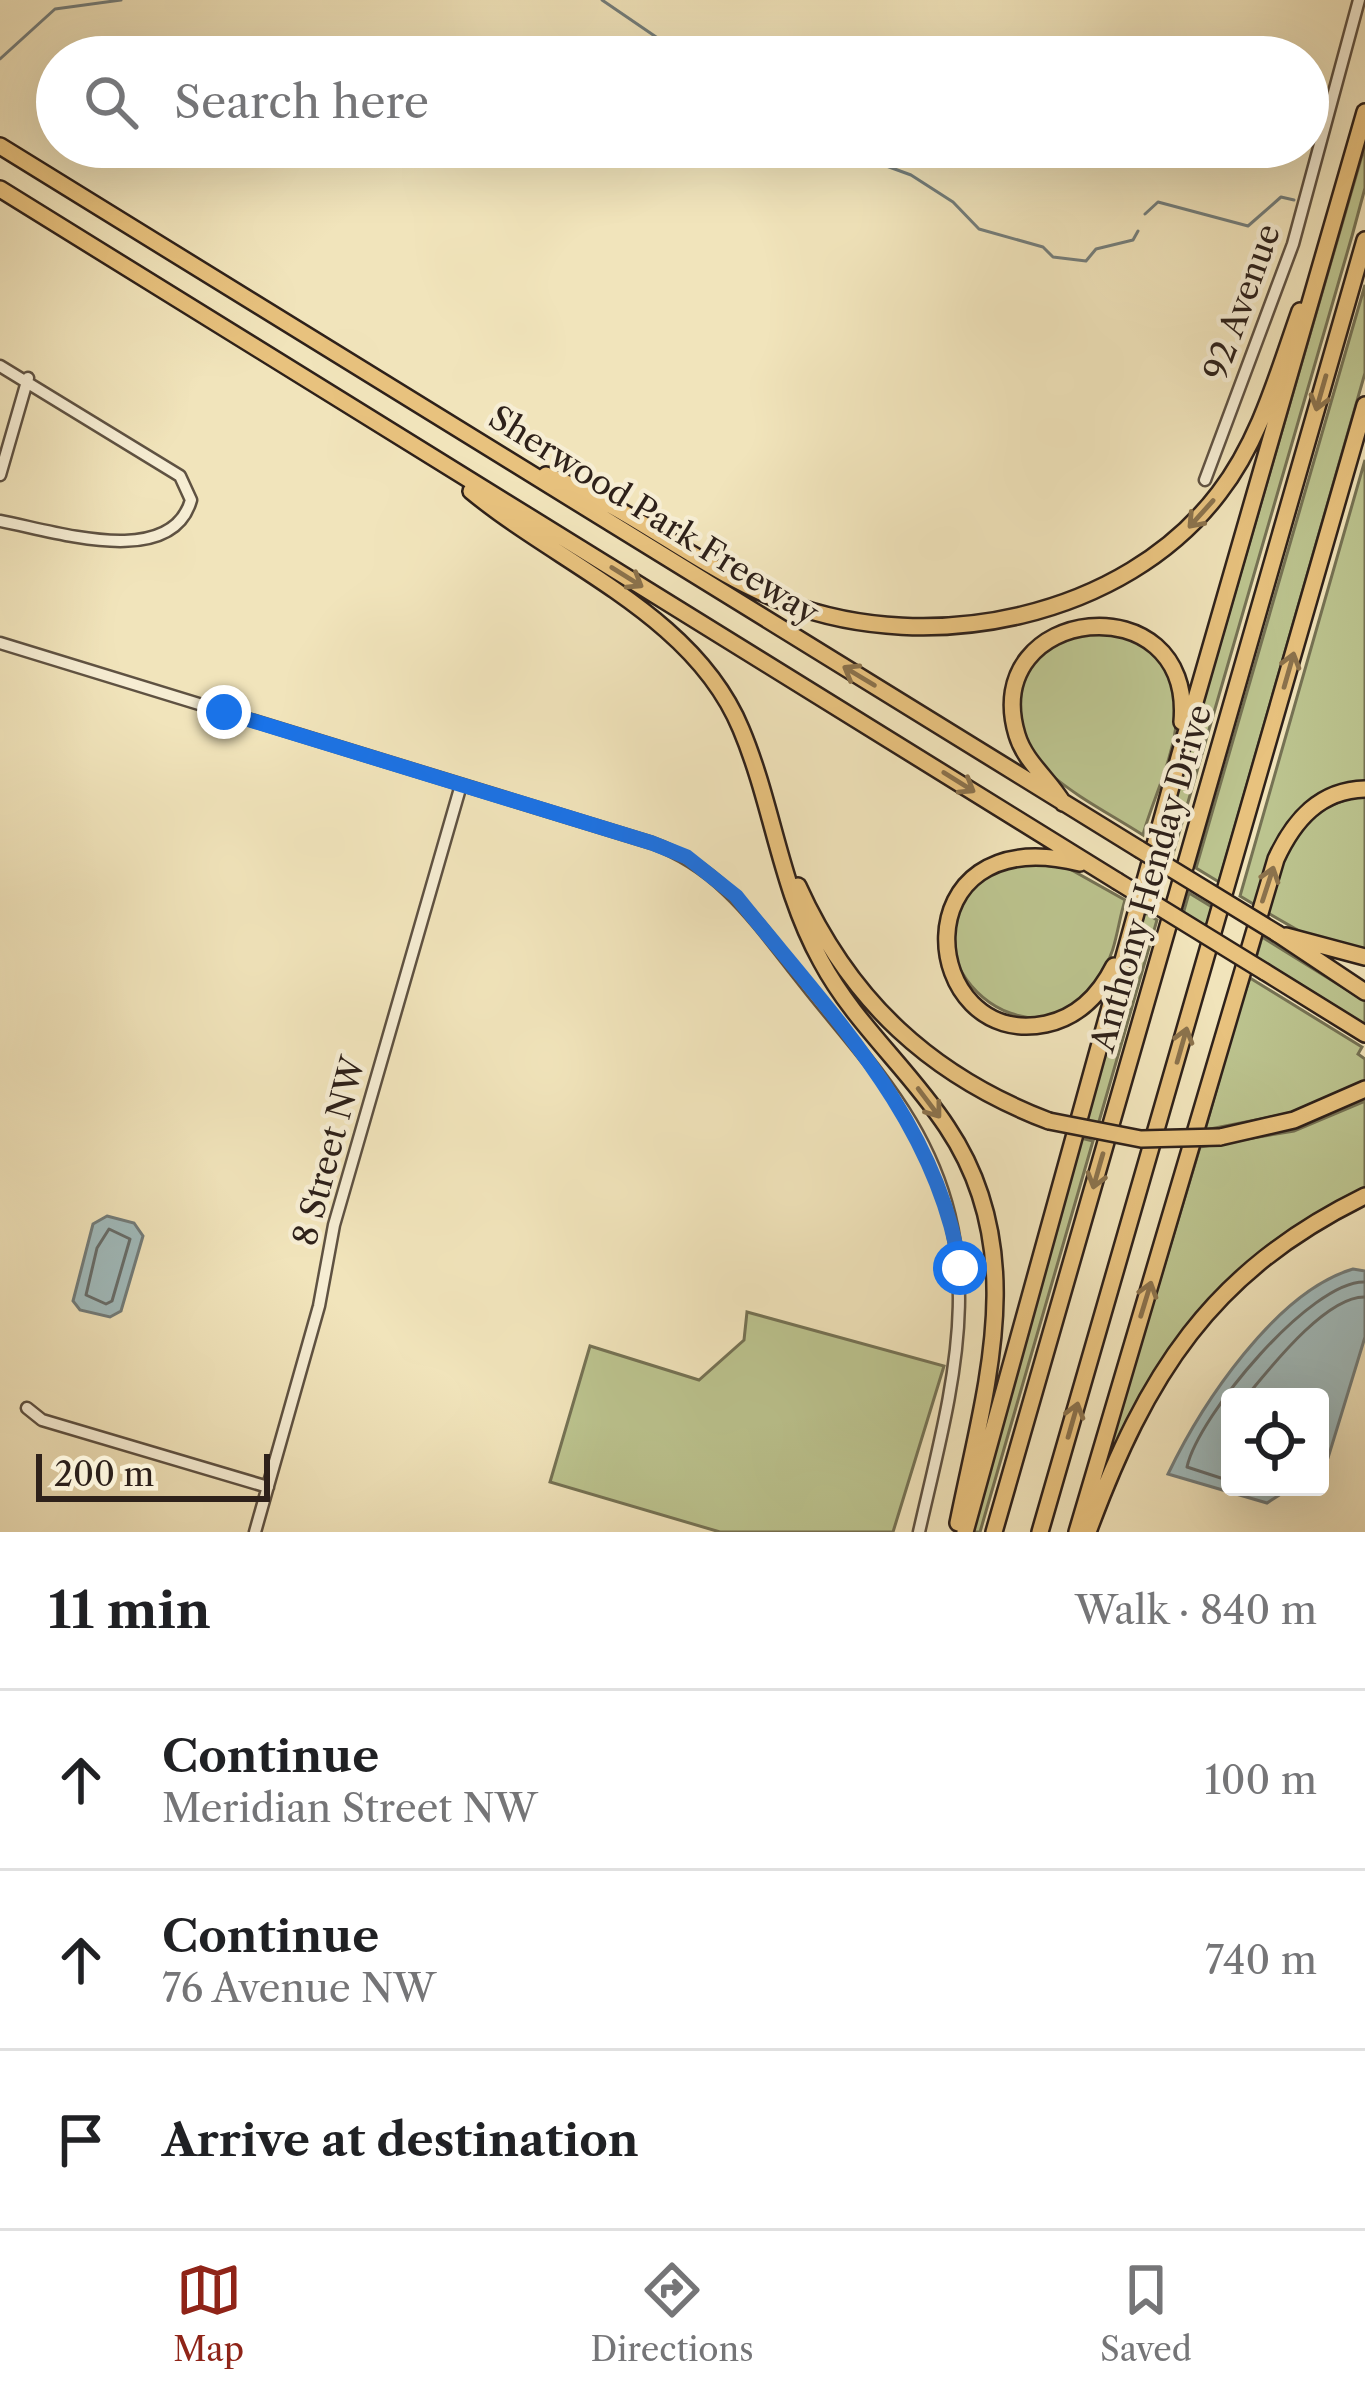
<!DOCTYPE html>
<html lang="en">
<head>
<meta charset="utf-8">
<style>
  body { margin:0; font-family:"Libre Caslon Text",serif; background:#f2f2f2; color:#202124 }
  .controls { position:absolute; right:36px; bottom:36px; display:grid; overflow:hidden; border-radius:12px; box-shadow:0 12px 48px #0002 }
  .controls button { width:108px; height:108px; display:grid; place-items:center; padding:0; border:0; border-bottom:3px solid #e0e0e0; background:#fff; color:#202124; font:60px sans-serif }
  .scale { position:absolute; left:36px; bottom:30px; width:234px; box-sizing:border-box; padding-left:12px; border:6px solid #2e211a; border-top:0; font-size:33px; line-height:42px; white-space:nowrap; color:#2e211a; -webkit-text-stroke:9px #f6edd3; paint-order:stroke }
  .stop { position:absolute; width:36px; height:36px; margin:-27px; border:9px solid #1a73e8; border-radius:50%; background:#fff }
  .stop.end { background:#1a73e8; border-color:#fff; box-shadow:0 3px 12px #0008 }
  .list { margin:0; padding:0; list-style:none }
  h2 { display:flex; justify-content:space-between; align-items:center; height:156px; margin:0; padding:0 48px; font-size:51px }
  h2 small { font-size:39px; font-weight:400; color:#757577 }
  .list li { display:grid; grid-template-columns:78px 1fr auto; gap:36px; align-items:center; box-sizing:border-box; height:180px; padding:0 48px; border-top:3px solid #e0e0e0 }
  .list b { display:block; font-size:45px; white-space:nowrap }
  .list p { margin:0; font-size:39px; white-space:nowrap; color:#757577 }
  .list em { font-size:39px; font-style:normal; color:#757577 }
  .icon { flex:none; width:66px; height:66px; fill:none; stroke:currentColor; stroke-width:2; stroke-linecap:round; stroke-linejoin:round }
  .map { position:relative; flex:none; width:1365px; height:1532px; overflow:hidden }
  .search { position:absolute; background:#fff; box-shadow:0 12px 48px #0002; left:36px; right:36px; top:36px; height:132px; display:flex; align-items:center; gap:30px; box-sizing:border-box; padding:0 42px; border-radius:66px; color:#757577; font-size:45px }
  .sheet { height:696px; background:#fff }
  nav { display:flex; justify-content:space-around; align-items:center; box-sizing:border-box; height:168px; border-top:3px solid #e0e0e0; background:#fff; font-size:33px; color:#757577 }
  nav a { display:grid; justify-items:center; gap:6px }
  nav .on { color:#8f2418 }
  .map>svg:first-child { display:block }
</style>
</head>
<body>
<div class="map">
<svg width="1365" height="1532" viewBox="0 0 1365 1532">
  <rect width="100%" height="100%" fill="#f1e4bb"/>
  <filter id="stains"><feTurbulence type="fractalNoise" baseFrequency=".00167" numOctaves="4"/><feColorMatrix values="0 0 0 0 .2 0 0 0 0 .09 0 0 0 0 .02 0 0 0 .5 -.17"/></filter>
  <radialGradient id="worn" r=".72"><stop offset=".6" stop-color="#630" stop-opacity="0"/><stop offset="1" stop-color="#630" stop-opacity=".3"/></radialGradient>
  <path fill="#bcc48f" stroke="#757254" stroke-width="3" d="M1365 145V188L1352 236 1173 854 1161 847Z
    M1365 285V373L1219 882 1196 868Z
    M1365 460V783C1286 798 1279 836 1255 905L1240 896Z
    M1100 629C1113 633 1134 636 1145 644 1212 691 1156 784 1143 835 1112 815 1076 797 1048 772 1013 740 1006 667 1055 642 1068 635 1086 633 1100 629Z
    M1365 794V951L1315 940 1268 913 1274 892 1269 890C1292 830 1302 811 1365 794Z
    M1017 862 1068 868 1125 900C1117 926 1117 949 1101 976 1034 1084 895 956 976 883 986 874 1005 869 1017 862Z
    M1189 893 1212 907 1206 927 1183 914Z
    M1142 911 1157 920 1098 1125 1081 1121Z
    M1262 937 1365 1001V1026L1256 958Z
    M1250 978 1362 1047 1358 1054 1365 1059V1081L1296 1112 1205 1130 1220 1077 1216 1073Z
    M1365 1101V1192C1212 1269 1160 1344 1094 1498L1200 1147 1294 1131Z
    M1077 1137 1093 1141 980 1532H971Z
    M747 1312 944 1366 893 1532H720L550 1482 590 1346 699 1380 744 1340Z"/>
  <path fill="#a1bbbc" stroke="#737d7b" stroke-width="3" d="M107 1216 134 1223 143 1236 121 1311 110 1317 80 1310 73 1301 93 1224Z
    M1353 1269 1365 1271V1337L1328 1458 1320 1466V1397H1230V1487H1292L1267 1503 1168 1474C1201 1405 1275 1292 1353 1269Z"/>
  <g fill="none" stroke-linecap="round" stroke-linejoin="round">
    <path stroke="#686e6b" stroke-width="3" d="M109 1229 130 1239 112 1301 106 1304 86 1295 97 1248Z
      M1246 1397C1270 1368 1326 1296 1365 1297
      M1230 1481 1187 1467C1198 1416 1311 1280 1365 1282"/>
    <path stroke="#737d7b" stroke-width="3" d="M602 0 662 41 676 57
      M0 59 55 9 121 0
      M840 149 911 175 953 202 979 229 1043 247 1053 257 1086 261 1096 249 1133 240 1138 231
      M1145 214 1158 202 1248 226 1281 197 1294 200"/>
    <g stroke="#5f5242" stroke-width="15">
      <path id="minor" d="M0 366 180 476 191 500C171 571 51 530 0 521
        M0 475 28 378
        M1205 480 1293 244 1359 0
        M0 643 652 843C723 868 760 927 805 983 841 1029 882 1073 911 1122 993 1260 952 1387 919 1532
        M27 1408 42 1420 268 1487
        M255 1532 319 1306 334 1225 461 785"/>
    </g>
    <g stroke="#2e211a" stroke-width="20">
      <path id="highway" d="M0 146 1139 849
        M0 189 1117 881
        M546 475C631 506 702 571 787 603 931 657 1124 618 1219 493 1260 440 1278 373 1300 311
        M471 491C560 565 694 615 741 729 773 805 780 887 821 961 854 1023 909 1069 947 1127 1031 1252 985 1388 958 1523
        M1063 803C1049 779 1025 762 1017 735 978 605 1194 581 1182 722
        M1080 863C897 818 919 1050 1046 1024 1078 1017 1100 994 1114 966
        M798 886C850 1001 931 1076 1049 1121
        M1278 934 1365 992
        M1286 936 1365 957
        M1265 972 1365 1034
        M1220 1137 1294 1120 1365 1089
        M965 1532 1180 754 1365 112
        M994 1532 1365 240
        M1040 1532 1365 405
        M1077 1532 1276 859C1294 820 1320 790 1365 789
        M1088 1532C1146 1375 1210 1272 1365 1196"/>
    </g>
    <use href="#minor" stroke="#f6edd3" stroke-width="10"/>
    <use href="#highway" stroke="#e8c27e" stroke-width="15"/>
    <g stroke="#2e211a" stroke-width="20" stroke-linecap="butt">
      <path id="highway-bridge" d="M1139 849 1278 934
        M1117 881 1265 972
        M1049 1121 1141 1139 1220 1137"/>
    </g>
    <use href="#highway-bridge" stroke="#e8c27e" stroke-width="15"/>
  </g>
  <defs><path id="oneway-shaft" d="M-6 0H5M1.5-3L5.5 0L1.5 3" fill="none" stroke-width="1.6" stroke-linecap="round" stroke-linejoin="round" transform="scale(3)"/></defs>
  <g stroke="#8b724c">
    <use href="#oneway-shaft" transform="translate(1321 393) rotate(106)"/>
    <use href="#oneway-shaft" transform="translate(1201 514) rotate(132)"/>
    <use href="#oneway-shaft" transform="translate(627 577) rotate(32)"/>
    <use href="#oneway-shaft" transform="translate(1289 670) rotate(-74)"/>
    <use href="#oneway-shaft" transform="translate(859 676) rotate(-149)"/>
    <use href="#oneway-shaft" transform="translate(959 782) rotate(32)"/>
    <use href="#oneway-shaft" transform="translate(1268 884) rotate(-72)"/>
    <use href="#oneway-shaft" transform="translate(1182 1045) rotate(-74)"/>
    <use href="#oneway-shaft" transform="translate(929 1103) rotate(53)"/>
    <use href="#oneway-shaft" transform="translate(1098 1171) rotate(106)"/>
    <use href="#oneway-shaft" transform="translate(1146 1299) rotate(-73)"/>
    <use href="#oneway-shaft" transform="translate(1073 1420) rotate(-74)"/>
  </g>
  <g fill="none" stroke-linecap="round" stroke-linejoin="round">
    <path stroke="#1a73e8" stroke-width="15" d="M224 712 652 843 687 857 736 896C827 1010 937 1119 960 1268"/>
  </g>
  <g text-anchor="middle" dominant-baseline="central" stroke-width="9" stroke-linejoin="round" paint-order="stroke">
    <g font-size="33" fill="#2e211a" stroke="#f6edd3">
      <text transform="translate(1242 302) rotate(-70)">92 Avenue</text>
      <text transform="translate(654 515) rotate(32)">Sherwood Park Freeway</text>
      <text transform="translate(1151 878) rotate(-74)">Anthony Henday Drive</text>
      <text transform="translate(329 1151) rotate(-75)">8 Street NW</text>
    </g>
  </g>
  <rect width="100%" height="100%" filter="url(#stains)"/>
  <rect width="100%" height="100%" fill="url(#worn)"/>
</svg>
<div class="controls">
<button><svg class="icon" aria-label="locate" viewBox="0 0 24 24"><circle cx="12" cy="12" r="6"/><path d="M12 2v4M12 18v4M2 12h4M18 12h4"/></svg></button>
</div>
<div class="scale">200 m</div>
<div class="stop" style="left:960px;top:1268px"></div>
<div class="stop end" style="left:224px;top:712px"></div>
<div class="search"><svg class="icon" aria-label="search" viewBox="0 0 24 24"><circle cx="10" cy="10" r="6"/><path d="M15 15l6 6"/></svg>Search here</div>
</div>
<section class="sheet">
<h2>11 min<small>Walk · 840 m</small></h2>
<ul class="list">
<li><svg class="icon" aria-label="ahead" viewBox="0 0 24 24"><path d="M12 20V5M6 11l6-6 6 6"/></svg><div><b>Continue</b><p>Meridian Street NW</p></div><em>100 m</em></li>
<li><svg class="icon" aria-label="ahead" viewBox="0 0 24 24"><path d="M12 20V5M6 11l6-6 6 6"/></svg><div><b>Continue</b><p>76 Avenue NW</p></div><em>740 m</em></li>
<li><svg class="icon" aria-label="arrive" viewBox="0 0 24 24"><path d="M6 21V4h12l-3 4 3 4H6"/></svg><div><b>Arrive at destination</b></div></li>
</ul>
</section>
<nav>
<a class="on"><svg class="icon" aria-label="map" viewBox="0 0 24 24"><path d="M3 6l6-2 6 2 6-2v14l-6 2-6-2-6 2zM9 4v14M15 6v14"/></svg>Map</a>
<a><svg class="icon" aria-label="directions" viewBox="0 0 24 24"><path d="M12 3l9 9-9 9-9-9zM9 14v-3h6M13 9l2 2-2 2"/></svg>Directions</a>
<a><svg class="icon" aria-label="saved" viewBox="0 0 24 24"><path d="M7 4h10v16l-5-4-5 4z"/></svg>Saved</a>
</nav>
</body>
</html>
